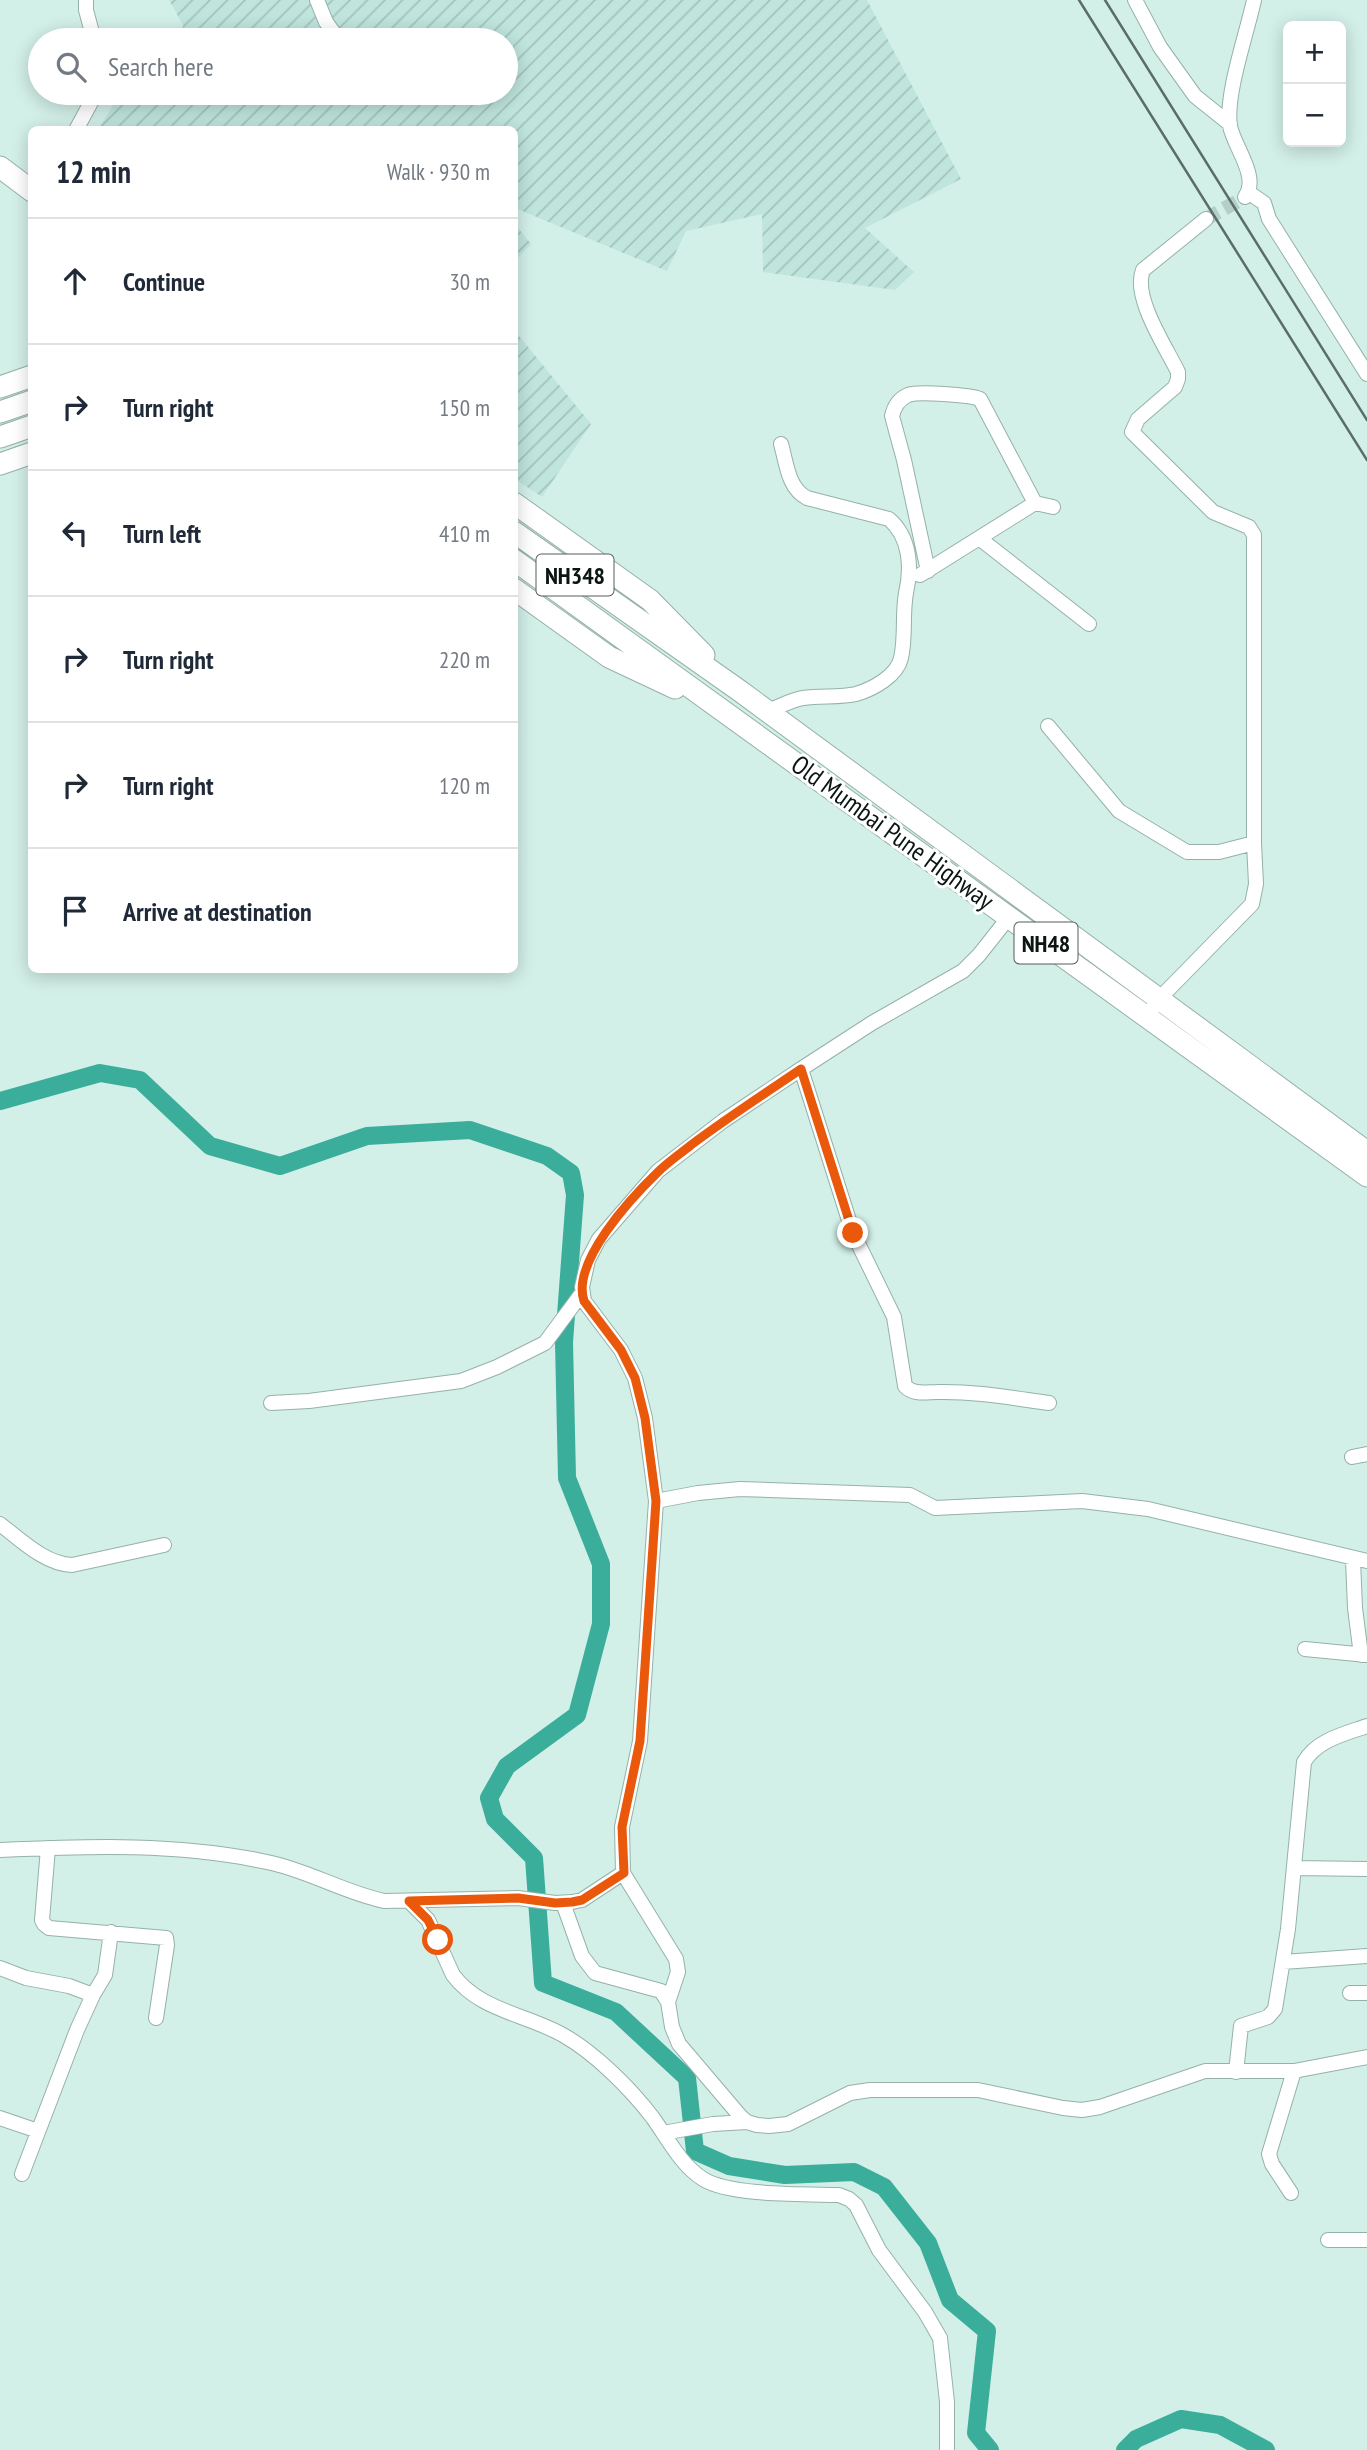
<!DOCTYPE html>
<html lang="en">
<head>
<meta charset="utf-8">
<style>
  body { margin:0; font-family:"PT Sans Narrow",sans-serif; background:#f2f2f3; color:#1f2937 }
  .controls { position:absolute; right:21px; top:21px; display:grid; overflow:hidden; border-radius:10px; box-shadow:0 4px 18px #0003 }
  .controls button { width:63px; height:63px; display:grid; place-items:center; padding:0; border:0; border-bottom:2px solid #e0e1e3; background:#fff; color:#1f2937; font:35px sans-serif }
  .stop { position:absolute; width:21px; height:21px; margin:-16px; border:5px solid #ea580c; border-radius:50%; background:#fff }
  .stop.end { background:#ea580c; border-color:#fff; box-shadow:0 2px 7px #0008 }
  .list { margin:0; padding:0; list-style:none }
  h2 { display:flex; justify-content:space-between; align-items:center; height:91px; margin:0; padding:0 28px; font-size:30px }
  h2 small { font-size:23px; font-weight:400; color:#747a83 }
  .list li { display:grid; grid-template-columns:46px 1fr auto; gap:21px; align-items:center; box-sizing:border-box; height:126px; padding:0 28px; border-top:2px solid #e0e1e3 }
  .list b { display:block; font-size:26px; white-space:nowrap }
  .list em { font-size:23px; font-style:normal; color:#747a83 }
  .icon { flex:none; width:38px; height:38px; fill:none; stroke:currentColor; stroke-width:2; stroke-linecap:round; stroke-linejoin:round }
  .map { position:relative; flex:none; width:1367px; height:2450px; overflow:hidden }
  .search { position:absolute; background:#fff; box-shadow:0 4px 18px #0003; left:28px; top:28px; width:490px; height:77px; display:flex; align-items:center; gap:18px; box-sizing:border-box; padding:0 24px; border-radius:38px; color:#747a83; font-size:26px }
  .panel { position:absolute; background:#fff; box-shadow:0 4px 18px #0003; left:28px; top:126px; width:490px; height:847px; border-radius:10px }
  .map>svg:first-child { display:block }
</style>
</head>
<body>
<div class="map">
<svg width="1367" height="2450" viewBox="0 0 1367 2450">
  <defs>
    <pattern id="industrial-furrows" width="10" height="10" patternUnits="userSpaceOnUse" patternTransform="scale(1.75)"><rect width="10" height="10" fill="#bfe5dd"/><path d="M-1 1l2-2M0 10L10 0M9 11l2-2" fill="none" stroke="#a3c4bd"/></pattern>
  </defs>
  <rect width="100%" height="100%" fill="#d2efe8"/>
  <path fill="url(#industrial-furrows)" d="M169 0H867L961 179 865 228 914 272 895 290 763 272 762 214 686 231 667 271 515 208 514 130H98L120 93H506V40H180L183 25Z
    M515 224 531 244 515 261H514Z
    M515 331 591 424 542 497 515 479Z"/>
  <g fill="none" stroke-linecap="round" stroke-linejoin="round">
    <path stroke="#3aad9b" stroke-width="18" d="M0 1101 100 1073 140 1080 210 1146 280 1166 367 1136 470 1130 547 1156 571 1173 575 1195 564 1342 567 1478 601 1564V1624L577 1715 507 1766 489 1798 495 1819 534 1858 543 1983 616 2012 687 2078 695 2151 729 2166 785 2175 854 2172 884 2187 928 2243 950 2300 987 2331 976 2433 990 2450
      M1125 2450 1136 2439 1181 2419 1220 2425 1266 2450"/>
    <path stroke="#b4cec8" stroke-width="14" stroke-dasharray="14 7" stroke-linecap="butt" d="M1206 219 1245 197"/>
    <g stroke="#95b1aa" stroke-width="16">
      <path id="minor" d="M86 0V10L94 40
        M317 0 326 22 339 40
        M1135 0 1160 47 1195 96 1230 124
        M76 130 96 93
        M1248 192 1264 203 1269 219 1367 374
        M1245 197C1260 177 1234 147 1230 126 1225 95 1247 33 1254 0
        M979 538 1089 624
        M928 571 904 460 892 416C894 407 899 399 908 395 918 391 970 395 980 399L1035 503
        M920 575 1035 503 1053 507
        M767 711C779 707 791 700 803 698 820 695 840 698 856 694 873 689 897 676 901 658 906 637 902 615 906 593 912 567 910 537 889 519L807 498C788 488 787 465 781 444
        M1048 726 1119 811 1187 852H1219L1254 843
        M1147 1017 1159 999 1252 904 1256 884 1254 843V535L1249 527 1213 512 1132 432 1138 419 1175 387 1178 379V372C1166 347 1132 297 1143 270L1206 219
        M801 1069 853 1233 894 1317 905 1386C913 1395 926 1392 937 1392 974 1391 1012 1398 1049 1403
        M271 1403 309 1401 461 1381 497 1367 545 1343 582 1293
        M1352 1457 1367 1454
        M656 1501 698 1493 740 1489 910 1495 935 1508 1082 1501 1148 1509 1367 1561
        M0 1524C21 1540 45 1564 72 1565L164 1545
        M1353 1560 1355 1608 1361 1655
        M1305 1649 1367 1655
        M48 1848 42 1920 44 1924 49 1928 166 1938 167 1945 156 2018
        M0 1850C90 1846 179 1843 267 1862 307 1870 343 1892 384 1901L518 1898 555 1903 572 1902 582 1900 623 1873 622 1827 640 1741 656 1501 645 1418 635 1378 621 1350 584 1301 582 1287 588 1260 599 1239 658 1171 723 1121 801 1069 872 1023 963 971 979 955 1009 917
        M1295 1868 1367 1869
        M623 1873 676 1959 678 1972 668 2002
        M409 1901 428 1920 453 1975C480 2011 526 2014 563 2035 595 2053 631 2089 653 2118 668 2139 681 2165 703 2179 730 2196 806 2194 839 2195L849 2199 856 2205 879 2250 925 2312 940 2338 947 2402V2450
        M563 1903 582 1956 595 1973 661 1991 668 2002 672 2027 679 2044 741 2117 747 2122 757 2125 769 2126 788 2124 850 2093 870 2090H978L1063 2108 1082 2110 1100 2107 1205 2071H1294L1367 2057
        M1283 1962 1367 1956
        M0 1968 26 1978 69 1986 93 1995
        M1350 1993H1367
        M1236 2072 1241 2026 1268 2017 1275 2009 1288 1929 1304 1762C1317 1740 1344 1734 1367 1726
        M0 2118 38 2131
        M663 2133 713 2124 747 2122
        M22 2174 77 2030 93 1995 105 1975 111 1932
        M1291 2193 1272 2164 1269 2154 1294 2071
        M1328 2240H1367"/>
    </g>
    <g stroke="#95b1aa" stroke-width="23">
      <path id="highway" d="M0 167 32 191
        M0 387 32 376
        M0 412 32 401
        M0 437 32 426
        M0 464 32 453
        M514 503 650 600 704 655
        M514 532 740 691 1367 1152
        M514 560 1367 1176
        M514 589 609 657 675 688"/>
    </g>
    <use href="#minor" stroke="#fff" stroke-width="14"/>
    <use href="#highway" stroke="#fff" stroke-width="21"/>
    <path stroke="#5a6d68" stroke-width="2.5" d="M1079 0 1367 460
      M1105 0 1367 420"/>
  </g>
  <g fill="none" stroke-linecap="round" stroke-linejoin="round">
    <path stroke="#ea580c" stroke-width="9" d="M438 1940 428 1920 409 1901 518 1898 555 1903 572 1902 582 1900 624 1873 622 1827 640 1741 656 1501 645 1418 635 1378 621 1350 584 1301C571 1262 632 1197 658 1172 668 1162 680 1154 691 1145 727 1118 764 1094 801 1069L853 1233"/>
  </g>
  <g text-anchor="middle" dominant-baseline="central" stroke-width="6" stroke-linejoin="round" paint-order="stroke">
    <g fill="#fff" stroke="#545c5a" stroke-width="2">
      <rect x="536.5" y="554.5" width="77" height="41" rx="5"/>
      <rect x="1014.5" y="922.5" width="63" height="41" rx="5"/>
    </g>
    <g font-size="24" font-weight="bold" fill="#0b1613">
      <text x="575" y="575">NH348</text>
      <text x="1046" y="943">NH48</text>
    </g>
    <g font-size="26" fill="#0b1613" stroke="#fff">
      <text transform="translate(893 832) rotate(36)">Old Mumbai Pune Highway</text>
    </g>
  </g>
</svg>
<div class="controls">
<button>+</button>
<button>−</button>
</div>
<div class="stop" style="left:438px;top:1940px"></div>
<div class="stop end" style="left:853px;top:1233px"></div>
<div class="search"><svg class="icon" aria-label="search" viewBox="0 0 24 24"><circle cx="10" cy="10" r="6"/><path d="M15 15l6 6"/></svg>Search here</div>
<section class="panel">
<h2>12 min<small>Walk · 930 m</small></h2>
<ul class="list">
<li><svg class="icon" aria-label="ahead" viewBox="0 0 24 24"><path d="M12 20V5M6 11l6-6 6 6"/></svg><div><b>Continue</b></div><em>30 m</em></li>
<li><svg class="icon" aria-label="right" viewBox="0 0 24 24"><path d="M7 20v-9h11M14 6l5 5-5 5"/></svg><div><b>Turn right</b></div><em>150 m</em></li>
<li><svg class="icon" aria-label="left" viewBox="0 0 24 24"><path d="M17 20v-9H6M10 6l-5 5 5 5"/></svg><div><b>Turn left</b></div><em>410 m</em></li>
<li><svg class="icon" aria-label="right" viewBox="0 0 24 24"><path d="M7 20v-9h11M14 6l5 5-5 5"/></svg><div><b>Turn right</b></div><em>220 m</em></li>
<li><svg class="icon" aria-label="right" viewBox="0 0 24 24"><path d="M7 20v-9h11M14 6l5 5-5 5"/></svg><div><b>Turn right</b></div><em>120 m</em></li>
<li><svg class="icon" aria-label="arrive" viewBox="0 0 24 24"><path d="M6 21V4h12l-3 4 3 4H6"/></svg><div><b>Arrive at destination</b></div></li>
</ul>
</section>
</div>
</body>
</html>
